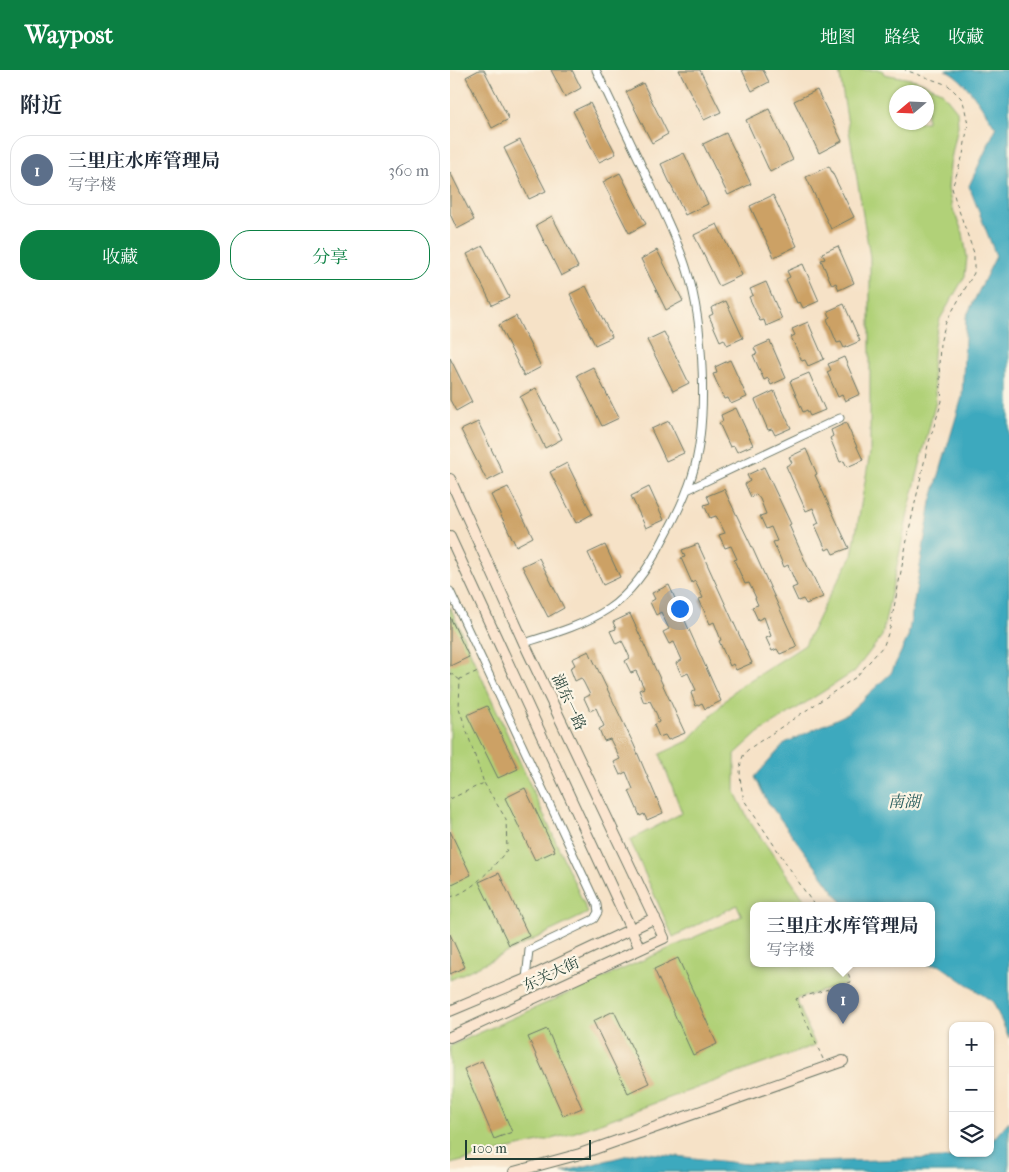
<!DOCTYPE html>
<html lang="zh">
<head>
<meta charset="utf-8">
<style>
  body { margin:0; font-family:"IM FELL French Canon","Noto Serif SC",serif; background:#f6f6f7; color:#1f2937 }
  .controls { position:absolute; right:15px; bottom:15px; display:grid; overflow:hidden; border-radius:10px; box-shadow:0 1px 4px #0004 }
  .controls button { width:45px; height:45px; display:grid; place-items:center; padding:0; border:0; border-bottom:1px solid #e0e1e3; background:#fff; color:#1f2937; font:25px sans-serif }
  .compass { position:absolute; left:439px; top:15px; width:45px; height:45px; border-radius:50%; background:#fff; box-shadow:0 1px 4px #0004; rotate:251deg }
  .scale { position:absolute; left:15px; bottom:12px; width:126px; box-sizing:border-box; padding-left:5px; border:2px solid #1f3d34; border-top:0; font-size:14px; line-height:18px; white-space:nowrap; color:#1f3d34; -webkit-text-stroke:4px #fcf5e5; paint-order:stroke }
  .you { position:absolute; left:229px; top:538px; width:18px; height:18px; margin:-12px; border:4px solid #fff; border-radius:50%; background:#1a73e8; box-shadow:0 0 0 8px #1a73e833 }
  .badge { display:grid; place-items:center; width:32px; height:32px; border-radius:50%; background:#0b8043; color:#fff; font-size:16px; font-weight:700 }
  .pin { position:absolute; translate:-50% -41px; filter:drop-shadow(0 1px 2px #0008) }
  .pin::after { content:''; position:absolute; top:26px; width:18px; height:15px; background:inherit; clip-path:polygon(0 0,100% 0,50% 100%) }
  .popup { position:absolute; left:300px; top:832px; width:185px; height:65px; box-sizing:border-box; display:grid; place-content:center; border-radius:10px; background:#fff; filter:drop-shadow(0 1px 4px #0005); font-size:16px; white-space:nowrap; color:#747a83 }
  .popup b { font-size:19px; color:#1f2937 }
  .popup::after { content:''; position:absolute; left:50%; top:100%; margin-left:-10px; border:10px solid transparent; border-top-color:#fff }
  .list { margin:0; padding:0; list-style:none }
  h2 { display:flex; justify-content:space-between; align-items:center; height:65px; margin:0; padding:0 20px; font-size:21px }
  h2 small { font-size:16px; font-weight:400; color:#747a83 }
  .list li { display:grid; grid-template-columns:32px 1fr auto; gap:15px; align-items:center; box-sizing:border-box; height:70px; margin:0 10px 10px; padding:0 10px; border:1px solid #e0e1e3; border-radius:20px }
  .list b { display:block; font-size:19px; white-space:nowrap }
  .list p { margin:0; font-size:16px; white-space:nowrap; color:#747a83 }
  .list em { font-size:16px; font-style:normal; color:#747a83 }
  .actions { display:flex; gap:10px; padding:15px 20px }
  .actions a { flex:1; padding:11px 0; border:1px solid #0b8043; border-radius:20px; text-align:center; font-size:18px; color:#0b8043 }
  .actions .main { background:#0b8043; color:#fff }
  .icon { flex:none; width:28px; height:28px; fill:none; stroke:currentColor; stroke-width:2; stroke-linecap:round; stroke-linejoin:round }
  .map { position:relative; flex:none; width:559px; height:1102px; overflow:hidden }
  header { display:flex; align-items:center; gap:30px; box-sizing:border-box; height:70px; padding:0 25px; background:#0b8043; color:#fff }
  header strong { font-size:24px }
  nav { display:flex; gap:28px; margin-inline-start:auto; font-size:18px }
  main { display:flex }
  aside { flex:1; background:#fff }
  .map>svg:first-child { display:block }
</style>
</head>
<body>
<header>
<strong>Waypost</strong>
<nav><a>地图</a><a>路线</a><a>收藏</a></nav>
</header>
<main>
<aside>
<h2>附近<small></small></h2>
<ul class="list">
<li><span class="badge" style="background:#5c6f8a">1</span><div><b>三里庄水库管理局</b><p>写字楼</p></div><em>360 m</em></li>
</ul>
<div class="actions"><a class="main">收藏</a><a>分享</a></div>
</aside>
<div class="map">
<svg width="559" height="1102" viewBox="0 0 559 1102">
  <rect width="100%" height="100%" fill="#fcf5e5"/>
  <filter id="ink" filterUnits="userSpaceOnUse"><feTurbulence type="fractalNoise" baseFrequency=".02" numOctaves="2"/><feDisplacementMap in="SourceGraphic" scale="10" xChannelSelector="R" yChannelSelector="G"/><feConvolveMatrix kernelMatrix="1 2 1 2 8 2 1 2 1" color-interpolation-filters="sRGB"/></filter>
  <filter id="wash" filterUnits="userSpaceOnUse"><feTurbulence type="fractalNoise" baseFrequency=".0096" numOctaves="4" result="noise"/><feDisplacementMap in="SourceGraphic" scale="20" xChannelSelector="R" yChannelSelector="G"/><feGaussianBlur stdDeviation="1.12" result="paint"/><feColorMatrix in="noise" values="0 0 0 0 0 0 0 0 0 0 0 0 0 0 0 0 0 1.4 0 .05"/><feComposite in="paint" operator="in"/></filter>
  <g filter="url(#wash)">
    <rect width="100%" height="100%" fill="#f6e2c7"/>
    <path fill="#b1d178" stroke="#688756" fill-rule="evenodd" d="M389 0H432L434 4 466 10 491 21 507 41 508 56 500 94 498 119 502 137 513 163 517 187 515 206 490 249 484 273 482 297 486 331 460 434 432 566 404 602 308 663 285 684V722L298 749 358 835H304V893H390L396 914 346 929 365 975 117 1065 0 1094V976L292 846 287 835 223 867 180 770 232 743 210 684 238 671 286 619 355 575 376 532 402 486 420 383V187ZM447 22H477V52H447Z
      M0 537 138 843 0 910Z"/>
    <path fill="#3ea9be" stroke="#2e7379" d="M495 0H559V968L543 932 489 895 419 894 418 893H482V835H394L317 731 305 707 335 673 397 644 441 603 458 567 481 432 512 327 516 247 546 186 519 116 546 58C535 42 514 6 495 0Z
      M559 1051V1102H112L190 1082 297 1094 527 1087 531 1083H540V1073Z"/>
    <g id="blocks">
      <path fill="#cca165" d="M29 0H34L59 49 42 58 16 7Z
        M101 0H122L131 18 115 27Z
        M229 0H250L271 42 254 50Z
        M292 0H313L319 12 302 21Z
        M193 13 218 64 202 73 176 22Z
        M367 20 392 71 369 83 344 31Z
        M140 33 166 84 149 92 123 41Z
        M319 39 343 90 320 102 296 50Z
        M276 63 301 114 278 125 253 74Z
        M70 70 96 121 79 129 54 78Z
        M234 83 258 134 235 145 211 94Z
        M379 96 404 147 381 159 356 107Z
        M0 102 24 150 7 159 0 144Z
        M170 103 196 154 179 163 153 112Z
        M323 125 347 176 324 187 300 136Z
        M102 146 128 197 111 206 86 155Z
        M267 154 292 205 269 216 244 165Z
        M33 176 59 227 42 235 17 184Z
        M388 176 404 213 389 220 386 213 382 215 371 190 375 189 372 183Z
        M207 180 233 231 216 240 191 189Z
        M353 194 369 231 353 238 350 232 347 233 336 209 340 207 337 201Z
        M316 212 332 249 316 256 314 250 310 251 299 227 303 225 300 219Z
        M136 216 162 267 145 275 120 224Z
        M276 231 293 268 277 275 274 269 270 271 259 246 263 244 261 238Z
        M394 234 410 271 394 278 391 272 387 273 377 249 380 247 378 241Z
        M66 246 91 297 74 306 49 255Z
        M358 252 374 289 358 296 355 290 352 291 341 267 345 265 342 259Z
        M214 262 239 313 223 321 197 270Z
        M320 271 336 308 321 315 318 308 314 310 303 285 307 284 304 278Z
        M394 287 410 324 395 331 392 325 388 327 377 302 381 300 378 294Z
        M0 288 22 332 6 341 0 330Z
        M280 290 297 327 281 334 278 328 274 329 263 304 267 303 265 297Z
        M143 297 169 348 152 356 127 305Z
        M359 303 375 340 360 346 357 340 353 342 340 311Z
        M86 318 112 369 95 378 70 327Z
        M324 321 341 358 325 365 322 359 318 360 305 330Z
        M286 338 303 375 287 382 284 376 280 377 269 353 273 351 271 345Z
        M219 351 234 383 216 391 201 359Z
        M28 352 53 403 37 411 11 360Z
        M396 353 413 390 397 397 394 391 390 392 380 368 383 366 381 360Z
        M356 379 367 404 365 405 399 478 383 484 380 478 376 480 370 466 365 455 369 453 363 438 356 441 336 396 342 393 339 387Z
        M117 393 142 444 126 453 100 402Z
        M314 397 341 454 339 455 360 502H361L373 527 356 534 353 529 348 531 342 518 347 516 338 495 334 497 328 483 323 472 327 471 321 457 316 459 310 446 316 444 310 429 306 424 301 427 295 414 300 411 297 405Z
        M58 417 83 467 66 476 41 425Z
        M199 417 214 450 196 458 181 426Z
        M274 419 301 475 347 577 330 584 327 579 322 581 316 568 321 566 314 547 308 550 302 537 308 535 305 528H306L299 513 295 514 284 490 287 489 281 476 275 478 269 465 275 463 269 451 266 446 260 448 254 435 260 433 257 426Z
        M248 474 302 593 286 600 283 594 280 596 269 571 271 570 264 552 260 554 249 529 253 528 245 511 242 513 231 488 235 487 232 480Z
        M155 475 170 507 153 515 138 483Z
        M89 488 114 538 98 547 72 496Z
        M219 515 271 631 255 639 252 633 246 636 241 623 246 620 238 603 232 606 226 593 232 590 224 572 219 574 213 562 219 559 211 542 206 545 200 532 205 529 202 523Z
        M180 544 235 663 218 670 215 665 209 667 204 655 209 652 207 645 200 631 194 633 189 620 194 618 186 601 181 603 175 591 180 588 175 577 172 571 166 574 160 561 166 559 163 552Z
        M0 547 19 587 0 596Z
        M139 581 184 675 213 743 197 750 194 744 190 746 184 732 179 721 183 719 176 702 170 705 164 692 170 689 160 669 154 671 149 659 154 656 146 638 140 641 134 628 140 625 134 613 131 608 125 611 120 598 125 595 122 589Z
        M37 636 68 699 48 708 17 645Z
        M75 718 105 781 85 790 55 728Z
        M0 761 21 805 0 815Z
        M49 803 79 866 59 875 29 812Z
        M0 864 15 897 0 904Z
        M228 888 267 974 243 985 204 899Z
        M164 941 199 1013 178 1023 143 951Z
        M97 959 132 1038 113 1046 78 967Z
        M32 991 62 1062 44 1069 14 999Z"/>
    </g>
  </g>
  <g filter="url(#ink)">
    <use href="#blocks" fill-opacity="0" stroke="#6a7767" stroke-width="1"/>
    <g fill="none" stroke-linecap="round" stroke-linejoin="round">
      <g stroke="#6a7767" stroke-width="9">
        <path id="street" d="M237 420 390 348
          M0 521 147 835 148 842 144 849 79 880 76 909
          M74 573C103 564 132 556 158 539 183 522 201 494 214 468 225 448 235 428 242 406 259 353 254 253 237 200 228 170 213 142 200 113 182 75 164 38 146 0"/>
      </g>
      <g stroke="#6a7767" stroke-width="12">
        <path id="secondary" d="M0 409 74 573 214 868 0 967
          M0 467 190 879
          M0 941 76 909 205 848
          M64 1102 130 1084 393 991"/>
      </g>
      <path stroke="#6a7767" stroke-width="1" stroke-dasharray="4 4" stroke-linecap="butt" d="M0 603 10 610
        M0 729 34 713 9 638 10 609 28 601
        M0 827C21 823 44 796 57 780L56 749 34 713
        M364 835 294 730C291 717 287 697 294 684 296 681 300 678 303 676L406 607 434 575 440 558 459 460 478 375 492 331 489 296 490 273 496 252 524 203V183L506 132 502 118 513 85 518 54 514 35 511 28 498 15 455 0
        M373 989 346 929 401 912 395 893"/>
      <use href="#street" stroke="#fff" stroke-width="7"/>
      <use href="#secondary" stroke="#fbe5cf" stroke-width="10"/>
    </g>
  </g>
  <g text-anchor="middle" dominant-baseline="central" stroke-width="4.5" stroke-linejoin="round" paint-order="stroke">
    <g font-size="15" fill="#1f3d34" stroke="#fcf5e5">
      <text transform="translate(119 632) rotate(65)">湖东一路</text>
      <text transform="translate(101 904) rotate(-25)">东关大街</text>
    </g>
    <g font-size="16" font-style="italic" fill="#285d5d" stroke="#fcf5e5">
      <text x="454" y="731">南湖</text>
    </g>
  </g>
</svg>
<div class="controls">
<button>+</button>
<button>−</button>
<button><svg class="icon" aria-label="layers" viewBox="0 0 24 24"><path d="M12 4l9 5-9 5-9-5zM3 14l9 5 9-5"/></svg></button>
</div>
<svg class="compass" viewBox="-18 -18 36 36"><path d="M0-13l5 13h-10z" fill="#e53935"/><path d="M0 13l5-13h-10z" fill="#747a83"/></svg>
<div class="scale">100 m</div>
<div class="you"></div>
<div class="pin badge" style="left:393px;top:954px;background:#5c6f8a">1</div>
<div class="popup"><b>三里庄水库管理局</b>写字楼</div>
</div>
</main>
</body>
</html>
